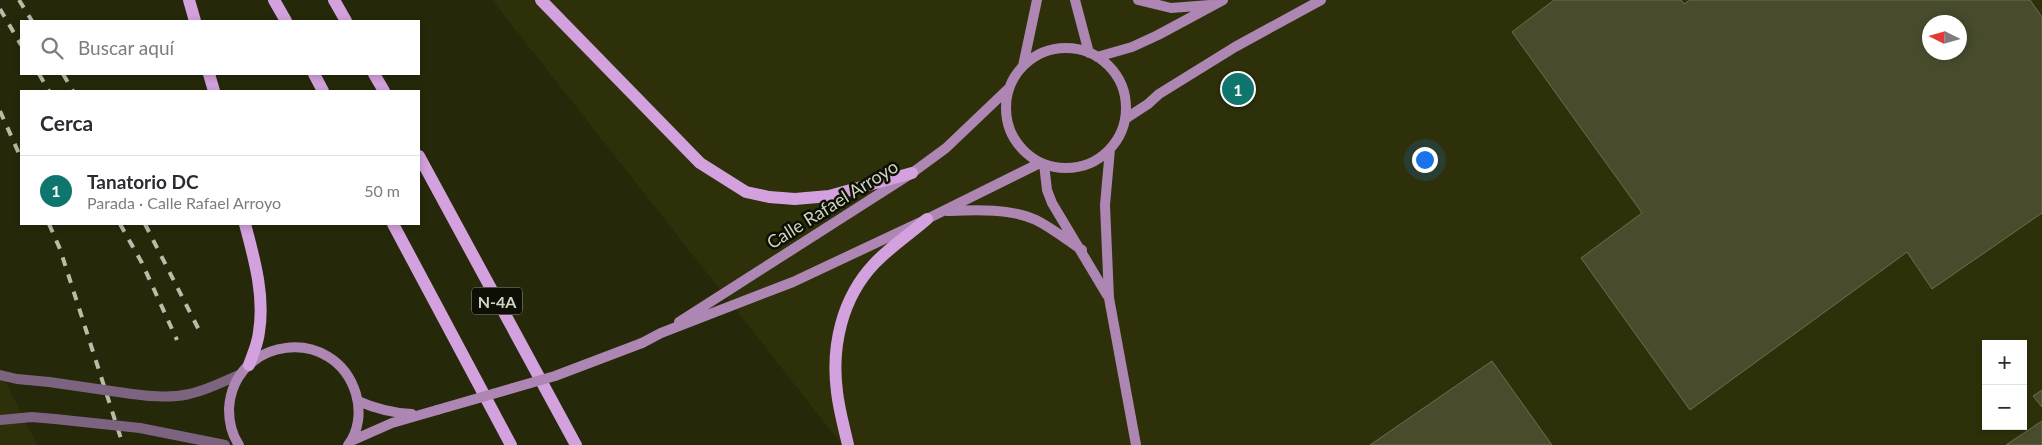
<!DOCTYPE html>
<html lang="es">
<head>
<meta charset="utf-8">
<style>
  body { margin:0; font-family:Lato,sans-serif; background:#f7f7f7; color:#2b2b33 }
  .controls { position:absolute; right:15px; bottom:15px; display:grid; overflow:hidden; border-radius:0px; box-shadow:0 2px 8px #0003 }
  .controls button { width:45px; height:45px; display:grid; place-items:center; padding:0; border:0; border-bottom:1px solid #e1e1e2; background:#fff; color:#2b2b33; font:25px sans-serif }
  .compass { position:absolute; left:1922px; top:15px; width:45px; height:45px; border-radius:50%; background:#fff; box-shadow:0 2px 8px #0003; rotate:275deg }
  .you { position:absolute; left:1424px; top:159px; width:18px; height:18px; margin:-12px; border:4px solid #fff; border-radius:50%; background:#1a73e8; box-shadow:0 0 0 8px #1a73e833 }
  .badge { display:grid; place-items:center; width:32px; height:32px; border-radius:50%; background:#0f766e; color:#fff; font-size:16px; font-weight:700 }
  .pin { position:absolute; translate:-50% -50%; border:2px solid #fff; box-shadow:0 1px 5px #0006 }
  .list { margin:0; padding:0; list-style:none }
  h2 { display:flex; justify-content:space-between; align-items:center; height:65px; margin:0; padding:0 20px; font-size:21px }
  h2 small { font-size:16px; font-weight:400; color:#7c7c81 }
  .list li { display:grid; grid-template-columns:32px 1fr auto; gap:15px; align-items:center; box-sizing:border-box; height:70px; padding:0 20px; border-top:1px solid #e1e1e2 }
  .list b { display:block; font-size:19px; white-space:nowrap }
  .list p { margin:0; font-size:16px; white-space:nowrap; color:#7c7c81 }
  .list em { font-size:16px; font-style:normal; color:#7c7c81 }
  .icon { flex:none; width:28px; height:28px; fill:none; stroke:currentColor; stroke-width:2; stroke-linecap:round; stroke-linejoin:round }
  .map { position:relative; flex:none; width:2042px; height:445px; overflow:hidden }
  .search { position:absolute; background:#fff; box-shadow:0 2px 8px #0003; left:20px; top:20px; width:400px; height:55px; display:flex; align-items:center; gap:12px; box-sizing:border-box; padding:0 18px; border-radius:0px; color:#7c7c81; font-size:19px }
  .panel { position:absolute; background:#fff; box-shadow:0 2px 8px #0003; left:20px; top:90px; width:400px; height:135px; border-radius:0px }
  .map>svg:first-child { display:block }
</style>
</head>
<body>
<div class="map">
<svg width="2042" height="445" viewBox="0 0 2042 445">
  <rect width="100%" height="100%" fill="#252809"/>
  <path fill="#2d3008" fill-rule="evenodd" d="M492 0H2042V445H842ZM1930 22H1960V52H1930ZM1986 344H2023V426H1986Z
    M0 370 37 445H0Z"/>
  <path fill="#484c2d" stroke="#6a6f4e" fill-rule="evenodd" d="M1554 0H1681L1684 4 1690 0H2030L2042 17V213L1932 289 1907 252 1690 410 1581 258 1642 213 1512 32ZM1930 22H1960V52H1930Z
    M1492 361 1552 445H1370Z
    M2042 390V407L2033 396Z
    M2042 421V445H2006Z"/>
  <g fill="none" stroke-linecap="round" stroke-linejoin="round">
    <path stroke="#7c6380" stroke-width="10" d="M0 375 17 379 49 382
      M132 394C183 401 196 394 241 374
      M0 420 32 417 55 419
      M140 428 225 445"/>
    <path stroke="#ad86b4" stroke-width="10" d="M1075 0 1089 53
      M1138 0 1171 8 1210 5
      M1006 108a60 60 0 1 1 120 0a60 60 0 1 1-120 0Z
      M1097 57 1132 47 1158 35 1223 0
      M1023 66 1037 0
      M1125 119 1148 104 1159 94 1235 47 1321 0
      M1110 149 1105 205 1109 298 1136 445
      M1044 164 1047 190 1052 203 1107 295
      M947 211C973 210 1011 208 1036 220 1052 228 1067 240 1082 250
      M679 322 912 173 946 148 1009 88
      M642 343 661 333 793 282 927 219 1040 163
      M358 401C376 409 392 413 412 414
      M351 441 392 423 437 410
      M239 445C232 435 229 421 229 409 233 336 335 324 356 394 361 411 359 431 348 445"/>
    <path stroke="#d3a1dd" stroke-width="12" d="M189 0 195 21
      M274 0 286 21
      M334 0 346 21
      M541 0 700 163 746 192 769 197 795 199 829 196 912 173
      M209 74 214 91
      M314 74 323 91
      M374 74 384 91
      M419 156 576 445
      M245 224C254 258 265 295 259 332 258 343 253 354 249 365
      M393 224 511 445
      M848 445C844 427 839 410 837 392 831 346 842 298 874 264 890 247 910 234 927 219"/>
    <path stroke="#b9bca8" stroke-width="4" stroke-dasharray="9 9" stroke-linecap="butt" d="M19 0 32 21
      M0 9 21 45
      M39 74 49 91
      M63 74 73 91
      M0 111 21 158
      M49 224 60 249 123 445
      M120 224 142 263 177 340
      M145 224 199 330"/>
    <path stroke="#7c6380" stroke-width="10" d="M49 382 132 394
      M55 419 140 428"/>
    <path stroke="#ad86b4" stroke-width="10" d="M437 410 555 376 642 343"/>
  </g>
  <g text-anchor="middle" dominant-baseline="central" stroke-width="5" stroke-linejoin="round" paint-order="stroke">
    <rect fill="#0e0f04" stroke="#969989" stroke-width="1" x="472" y="287.5" width="50" height="27" rx="4"/>
    <g font-size="16" font-weight="bold" fill="#d1d4c2">
      <text x="497" y="301">N-4A</text>
    </g>
    <g font-size="18" fill="#d1d4c2" stroke="#0e0f04">
      <text transform="translate(832 204) rotate(-32)">Calle Rafael Arroyo</text>
    </g>
  </g>
</svg>
<div class="controls">
<button>+</button>
<button>−</button>
</div>
<svg class="compass" viewBox="-18 -18 36 36"><path d="M0-13l5 13h-10z" fill="#e53935"/><path d="M0 13l5-13h-10z" fill="#7c7c81"/></svg>
<div class="you"></div>
<div class="pin badge" style="left:1238px;top:89px">1</div>
<div class="search"><svg class="icon" aria-label="search" viewBox="0 0 24 24"><circle cx="10" cy="10" r="6"/><path d="M15 15l6 6"/></svg>Buscar aquí</div>
<section class="panel">
<h2>Cerca<small></small></h2>
<ul class="list">
<li><span class="badge">1</span><div><b>Tanatorio DC</b><p>Parada · Calle Rafael Arroyo</p></div><em>50 m</em></li>
</ul>
</section>
</div>
</body>
</html>
